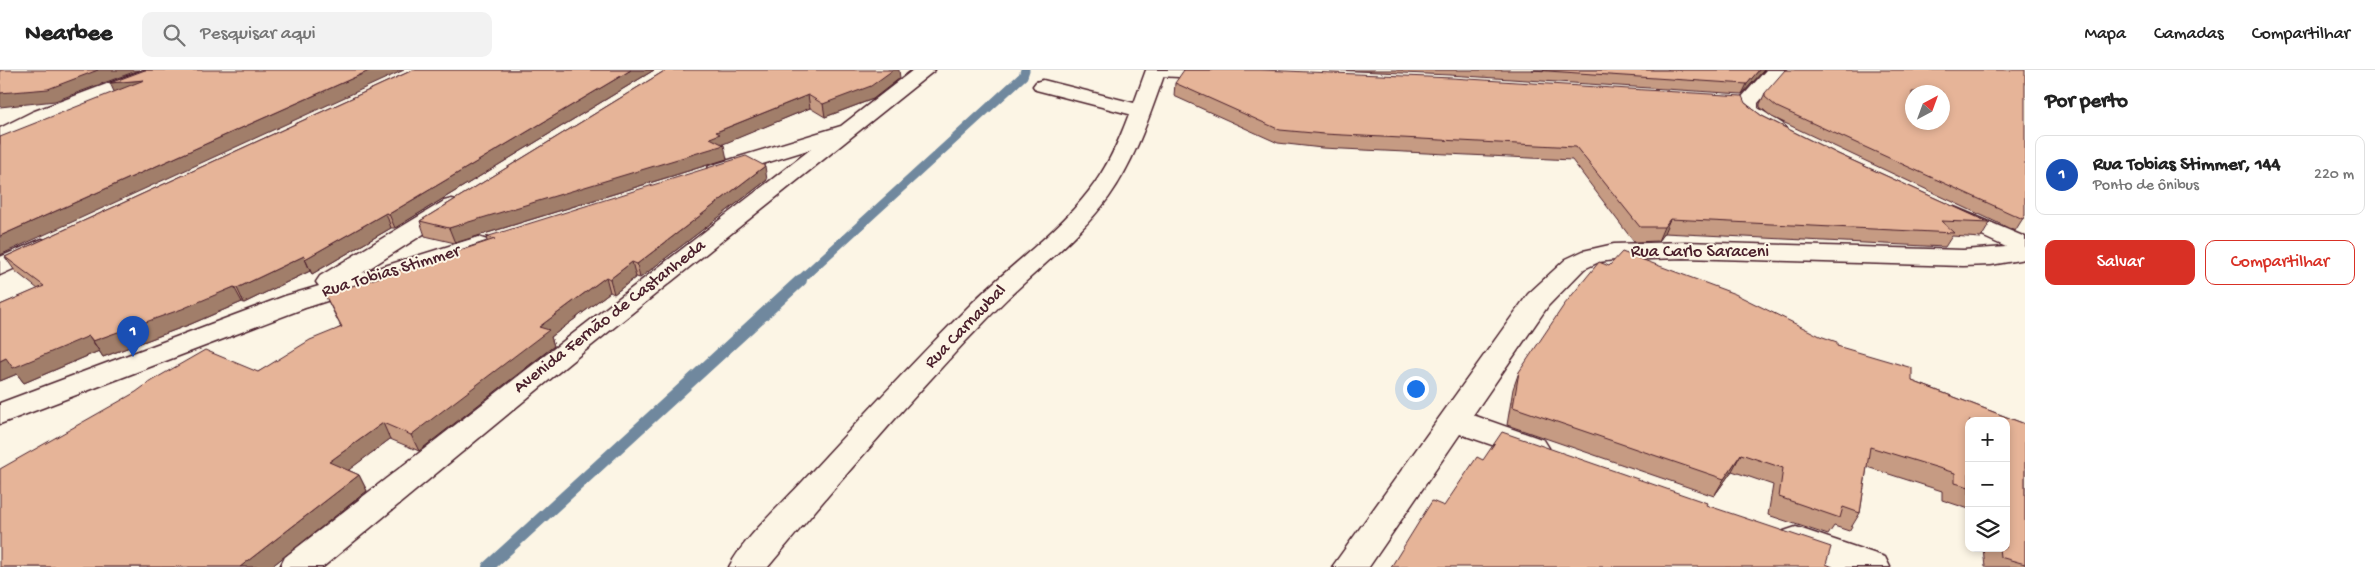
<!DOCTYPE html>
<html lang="pt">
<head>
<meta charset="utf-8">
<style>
  body { margin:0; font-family:"Gochi Hand",sans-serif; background:#f2f2f2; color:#222 }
  .controls { position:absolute; right:15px; bottom:15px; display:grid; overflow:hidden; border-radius:10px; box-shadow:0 2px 8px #0003 }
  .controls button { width:45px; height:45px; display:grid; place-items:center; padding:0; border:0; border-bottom:1px solid #e0e0e0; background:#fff; color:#222; font:25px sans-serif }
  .compass { position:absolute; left:1905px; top:15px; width:45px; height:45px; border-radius:50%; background:#fff; box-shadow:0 2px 8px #0003; rotate:41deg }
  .you { position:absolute; left:1415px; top:318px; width:18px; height:18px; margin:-12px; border:4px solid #fff; border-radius:50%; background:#1a73e8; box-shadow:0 0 0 8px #1a73e833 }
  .badge { display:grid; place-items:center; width:32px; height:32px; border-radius:50%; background:#d93025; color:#fff; font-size:16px; font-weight:700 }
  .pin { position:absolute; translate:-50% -41px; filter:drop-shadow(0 1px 2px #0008) }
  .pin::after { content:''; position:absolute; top:26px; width:18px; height:15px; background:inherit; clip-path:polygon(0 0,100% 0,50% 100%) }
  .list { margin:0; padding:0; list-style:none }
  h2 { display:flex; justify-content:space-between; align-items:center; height:65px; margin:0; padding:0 20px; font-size:21px }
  h2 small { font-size:16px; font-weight:400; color:#767676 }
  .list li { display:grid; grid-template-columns:32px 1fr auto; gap:15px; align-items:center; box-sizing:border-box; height:80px; margin:0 10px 10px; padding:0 10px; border:1px solid #e0e0e0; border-radius:10px }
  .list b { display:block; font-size:19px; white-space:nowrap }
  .list p { margin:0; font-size:16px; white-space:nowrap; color:#767676 }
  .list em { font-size:16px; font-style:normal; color:#767676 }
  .actions { display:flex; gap:10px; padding:15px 20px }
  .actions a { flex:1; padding:11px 0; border:1px solid #d93025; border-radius:10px; text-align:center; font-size:18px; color:#d93025 }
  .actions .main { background:#d93025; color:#fff }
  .icon { flex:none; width:28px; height:28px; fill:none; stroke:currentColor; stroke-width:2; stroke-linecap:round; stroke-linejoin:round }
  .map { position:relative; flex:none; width:2025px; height:497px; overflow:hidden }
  header { display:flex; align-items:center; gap:30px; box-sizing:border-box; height:70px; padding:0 25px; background:#fff; border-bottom:1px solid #e0e0e0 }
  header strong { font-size:24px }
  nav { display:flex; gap:28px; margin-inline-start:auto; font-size:18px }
  .search { width:350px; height:45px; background:#f2f2f2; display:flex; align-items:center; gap:12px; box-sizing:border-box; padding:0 18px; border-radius:10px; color:#767676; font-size:19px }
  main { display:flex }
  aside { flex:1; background:#fff }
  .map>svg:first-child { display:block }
</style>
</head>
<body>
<header>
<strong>Nearbee</strong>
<div class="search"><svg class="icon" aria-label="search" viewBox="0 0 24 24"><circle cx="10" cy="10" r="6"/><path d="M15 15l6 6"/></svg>Pesquisar aqui</div>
<nav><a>Mapa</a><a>Camadas</a><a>Compartilhar</a></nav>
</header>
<main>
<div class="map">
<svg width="2025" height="497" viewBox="0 0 2025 497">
  <rect width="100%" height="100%" fill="#fcf5e5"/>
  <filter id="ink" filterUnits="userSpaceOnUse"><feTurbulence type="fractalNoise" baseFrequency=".02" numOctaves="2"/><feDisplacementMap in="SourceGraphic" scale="10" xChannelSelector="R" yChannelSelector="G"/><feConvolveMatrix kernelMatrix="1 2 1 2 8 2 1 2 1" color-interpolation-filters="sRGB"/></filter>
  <g filter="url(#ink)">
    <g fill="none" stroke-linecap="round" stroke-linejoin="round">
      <path stroke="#70889e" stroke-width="9" d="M799 211 1023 6 1025 0"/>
      <path stroke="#70889e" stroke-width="12" d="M488 497 801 210"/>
      <g stroke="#4a1f2b" stroke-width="3">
        <path id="street" d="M144 0H172L169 4 46 50 8 72 0 73V58L32 42Z
          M913 0H935L571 292 323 497H280L285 487 811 79 717 108 709 106 706 101 709 96 841 56Z
          M1146 0H1166C1150 44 1136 89 1109 127 1081 165 1044 194 1010 226 994 241 980 257 965 272 897 345 832 420 768 497H729C744 468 780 436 803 411 858 351 914 291 972 233 1010 195 1056 164 1089 121 1107 98 1119 71 1129 44L1036 20 1033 16 1036 12 1043 10 1134 33Z
          M1766 0H1787L1758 33V38L1783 54 1786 59 1783 64C1766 68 1747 53 1738 40V32L1741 28Z
          M452 129 460 131 464 136 460 141 362 203 478 167 487 170 491 175 487 180 305 238 0 354V333L285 226 319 216 316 212 320 206 444 131Z
          M1954 137 2025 167V189L1991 195 1963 196 1684 188 1614 190 1599 192 1584 199 1548 236 1473 345 1544 370 1549 378 1544 386 1533 389 1460 364 1369 497H1332L1528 224 1566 189 1583 181 1614 174 1684 172 1963 180 2006 177 1945 149 1942 144 1945 139Z
          M42 169 51 172 55 177 51 182 0 205V187Z
          M1796 457 1885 487 1890 497H1832L1784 479 1779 470 1784 461Z"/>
      </g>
      <g stroke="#4a1f2b" stroke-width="3">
        <path id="secondary" d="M1148 0H1228L1230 3 1227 7 1220 9 1158 6 1151 4Z"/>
      </g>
      <use href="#street" fill="#fcf5e5" fill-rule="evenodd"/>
      <use href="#secondary" fill="#fcf5e5" fill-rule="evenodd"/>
    </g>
    <path fill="#c69b83" stroke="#4a1f2b" d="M413 0H654L395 158H391L312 204 310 201 244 233 242 232 191 254 103 287 99 281 24 313 17 304 0 311V235L38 219 15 201 5 187Z
      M666 0 900 8 873 29 825 47 810 38 722 74 727 89 455 173 425 166 420 151Z
      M1332 0H1764L1742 24 1449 5Z
      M1175 13 1745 33 1762 46 1838 84 1990 153 1981 168 1952 166 1945 177 1664 163 1658 171 1634 172 1572 90 1322 78 1278 73 1174 26Z
      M1765 23 2025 145 2015 161 1772 47 1760 37V34Z
      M767 110 640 208 636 207 614 224 610 222 551 267 554 276 419 381 390 369 348 400 359 405 367 421 271 497H0L258 302 341 257 325 225 487 171 486 167Z
      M1837 276 1912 311 2025 354V497H1985L1983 478H2006V351H1969V439L1942 430V421L1867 397 1860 443 1849 461 1834 456 1828 465 1768 445 1773 415 1732 401 1714 426 1507 355 1513 319 1519 302Z"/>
    <path fill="#a17e6a" stroke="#4a1f2b" d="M98 0H139L55 31 0 37V23Z
      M371 0H404L0 185V166Z
      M631 0H654L395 158 389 144Z
      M888 0H899L900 8 873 29 825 47 823 34Z
      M1759 0H1764L1742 24 1747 14Z
      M144 10 116 26 110 13Z
      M808 25 810 38 721 75H724L727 89 455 173 449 158 710 68 716 62Z
      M765 96 767 110 640 208 637 194Z
      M386 143 391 158 312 204 305 189Z
      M1670 149 1664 163 1658 171 1664 157Z
      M304 186 310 201 244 233 237 218Z
      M632 192 636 207 614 224 610 209Z
      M606 207 610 222 551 267 554 276 419 381 411 365 539 257Z
      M234 217 242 232 191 254 103 287 93 271Z
      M89 266 99 281 24 313 17 304 0 311V291L6 288Z
      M383 353 390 369 338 408 329 392Z
      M1741 384 1732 401 1714 426 1724 409Z
      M359 405 367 421 271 497H240Z"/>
    <path fill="#e6b498" stroke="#4a1f2b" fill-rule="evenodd" d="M0 0H98L48 19 0 23Z
      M145 0H371L0 166V67L144 10 110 13Z
      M413 0H631L389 144 386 143 305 189 304 186 237 218 234 217 182 239 93 271 89 266 13 298 6 288 0 291V235L44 216 5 187Z
      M666 0H893L871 16 823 34 808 25 716 62 720 64 710 68 724 75 449 158 420 151Z
      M1184 0H1261L1452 8 1742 26 1745 33 1762 46 1838 84 1990 153 1941 151 1954 163 1670 149 1664 157H1640L1576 77 1324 64 1280 60 1175 13Z
      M1532 0H1759L1747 14Z
      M1785 0H2025V145L2023 149 1777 37 1765 27V23ZM1912 22H1942V52H1912Z
      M746 86 765 96 637 194 632 192 610 209 606 207 539 257 549 260 411 365 383 353 329 392 359 405 240 497H0V399L136 322 151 311 205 280 258 302 310 270 342 257 325 225 495 169 486 167Z
      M1622 182 1735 224 1820 266 1837 272V276L1912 298V311L2025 354V494L2000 487 1999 478H2006V351H1969V417L1955 413V403L1870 377 1860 443 1843 437 1840 448 1779 427 1783 398 1741 384 1724 409 1513 337 1519 302 1564 235 1599 192 1609 196Z
      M1502 362 1707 433 1706 435 1831 477 1826 494 1833 497H1391L1432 431 1444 436 1477 387 1483 390Z"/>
  </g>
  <g text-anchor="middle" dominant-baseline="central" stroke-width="4" stroke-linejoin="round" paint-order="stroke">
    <g font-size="18" fill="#4a1f2b" stroke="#fcf5e5">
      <text x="1700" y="182">Rua Carlo Saraceni</text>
      <text transform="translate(391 202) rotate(-17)">Rua Tobias Stimmer</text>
      <text transform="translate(610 247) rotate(-38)">Avenida Fernão de Castanheda</text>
      <text transform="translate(966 257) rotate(-46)">Rua Carnaubal</text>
    </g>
  </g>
</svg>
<div class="controls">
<button>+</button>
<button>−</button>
<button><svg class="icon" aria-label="layers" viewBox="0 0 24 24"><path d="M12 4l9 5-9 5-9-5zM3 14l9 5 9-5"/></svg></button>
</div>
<svg class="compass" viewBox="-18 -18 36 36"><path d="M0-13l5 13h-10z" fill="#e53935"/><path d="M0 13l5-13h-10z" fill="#767676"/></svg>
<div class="you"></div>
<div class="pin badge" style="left:133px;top:287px;background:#1a4fb4">1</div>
</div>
<aside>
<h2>Por perto<small></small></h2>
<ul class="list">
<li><span class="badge" style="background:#1a4fb4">1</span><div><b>Rua Tobias Stimmer, 144</b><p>Ponto de ônibus</p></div><em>220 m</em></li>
</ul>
<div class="actions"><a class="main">Salvar</a><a>Compartilhar</a></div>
</aside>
</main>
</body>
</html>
